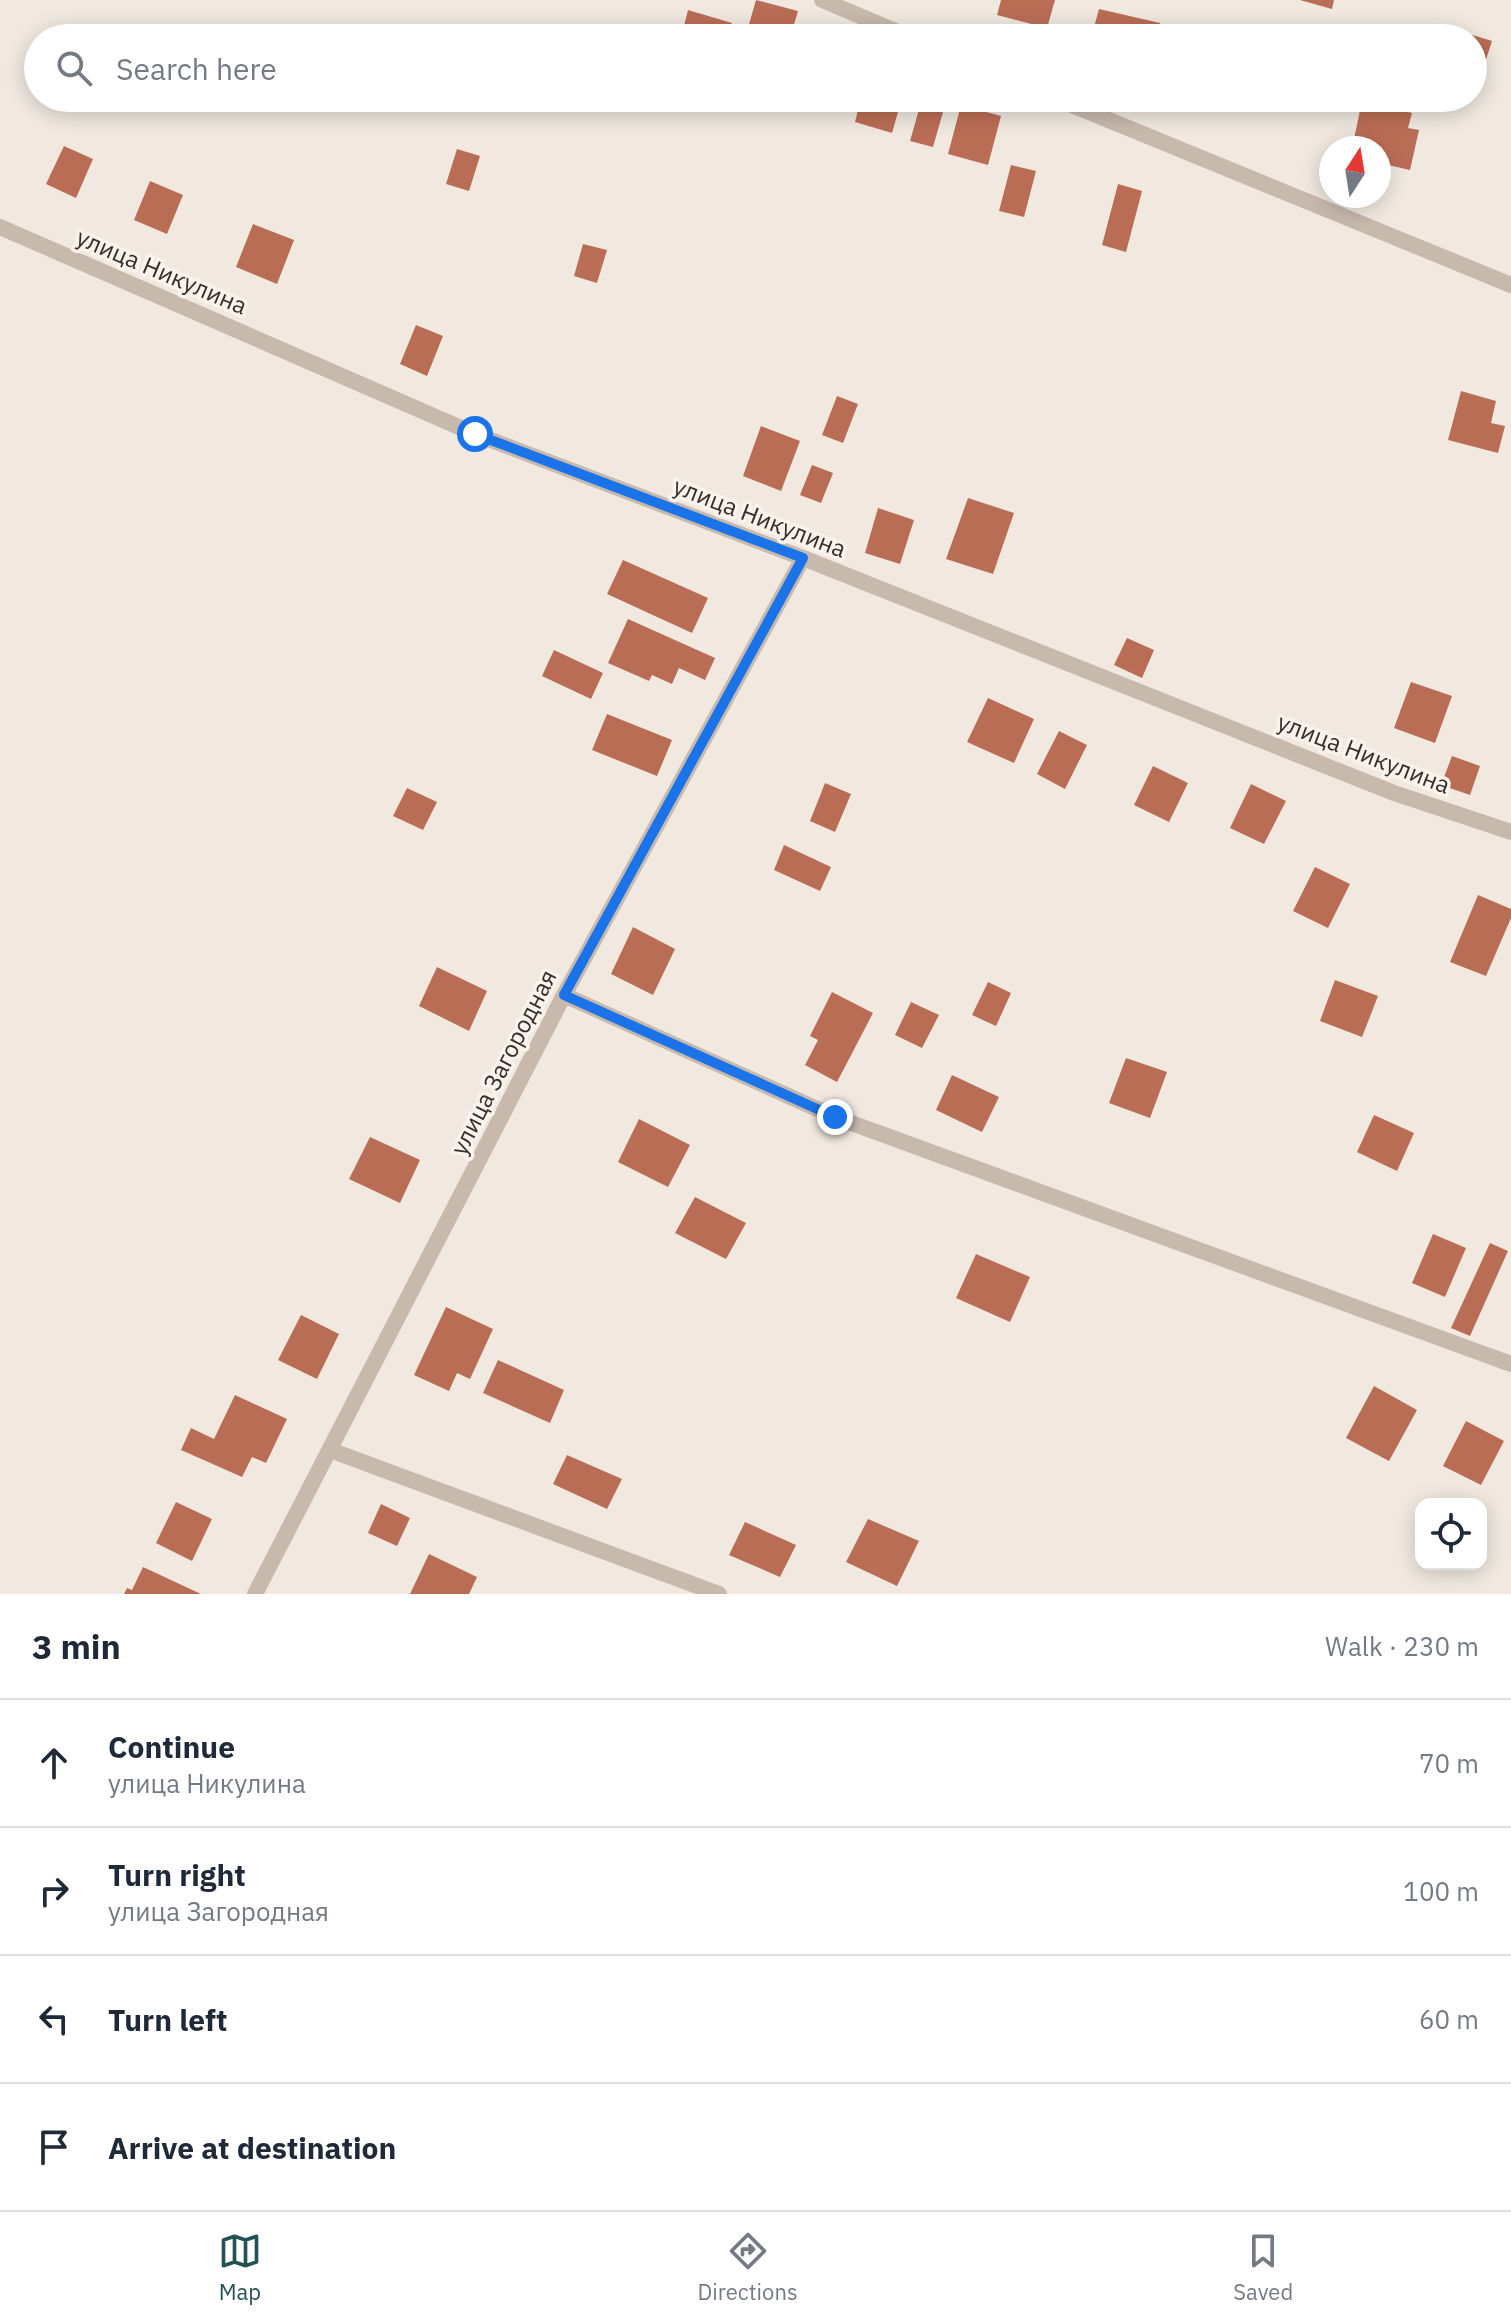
<!DOCTYPE html>
<html lang="en">
<head>
<meta charset="utf-8">
<style>
  body { margin:0; font-family:"IBM Plex Sans",sans-serif; background:#f6f6f7; color:#1f2937 }
  .controls { position:absolute; right:24px; bottom:24px; display:grid; overflow:hidden; border-radius:16px; box-shadow:0 4px 20px #0003 }
  .controls button { width:72px; height:72px; display:grid; place-items:center; padding:0; border:0; border-bottom:2px solid #e0e1e3; background:#fff; color:#1f2937; font:40px sans-serif }
  .compass { position:absolute; left:1319px; top:136px; width:72px; height:72px; border-radius:50%; background:#fff; box-shadow:0 4px 20px #0003; rotate:12deg }
  .stop { position:absolute; width:24px; height:24px; margin:-18px; border:6px solid #1a73e8; border-radius:50%; background:#fff }
  .stop.end { background:#1a73e8; border-color:#fff; box-shadow:0 2px 8px #0008 }
  .list { margin:0; padding:0; list-style:none }
  h2 { display:flex; justify-content:space-between; align-items:center; height:104px; margin:0; padding:0 32px; font-size:34px }
  h2 small { font-size:26px; font-weight:400; color:#747a83 }
  .list li { display:grid; grid-template-columns:52px 1fr auto; gap:24px; align-items:center; box-sizing:border-box; height:128px; padding:0 32px; border-top:2px solid #e0e1e3 }
  .list b { display:block; font-size:30px; white-space:nowrap }
  .list p { margin:0; font-size:26px; white-space:nowrap; color:#747a83 }
  .list em { font-size:26px; font-style:normal; color:#747a83 }
  .icon { flex:none; width:44px; height:44px; fill:none; stroke:currentColor; stroke-width:2; stroke-linecap:round; stroke-linejoin:round }
  .map { position:relative; flex:none; width:1511px; height:1594px; overflow:hidden }
  .search { position:absolute; background:#fff; box-shadow:0 4px 20px #0003; left:24px; right:24px; top:24px; height:88px; display:flex; align-items:center; gap:20px; box-sizing:border-box; padding:0 28px; border-radius:44px; color:#747a83; font-size:30px }
  .sheet { height:616px; background:#fff }
  nav { display:flex; justify-content:space-around; align-items:center; box-sizing:border-box; height:112px; border-top:2px solid #e0e1e3; background:#fff; font-size:22px; color:#747a83 }
  nav a { display:grid; justify-items:center; gap:4px }
  nav .on { color:#245154 }
  .map>svg:first-child { display:block }
</style>
</head>
<body>
<div class="map">
<svg width="1511" height="1594" viewBox="0 0 1511 1594">
  <rect width="100%" height="100%" fill="#f1e9e0"/>
  <path fill="#ba6d55" d="M756 0 798 11 790 38H745Z
    M1001 0H1055L1047 28 997 15Z
    M1300 0H1334L1332 9Z
    M1099 9 1160 23 1157 38H1091Z
    M688 10 732 23 729 38H681Z
    M1450 28 1492 41 1480 78 1473 76V38H1447Z
    M861 98H902L892 133 855 122Z
    M1362 101 1412 113 1408 128 1419 130 1410 170 1379 163V148H1364L1365 141 1354 139Z
    M961 105 1001 116 988 165 948 154Z
    M920 106 943 112 933 147 910 141Z
    M64 146 93 159 76 198 46 184Z
    M457 149 480 156 469 191 446 184Z
    M1011 165 1036 171 1024 217 999 211Z
    M150 181 183 195 167 234 134 220Z
    M1118 184 1142 191 1126 252 1102 245Z
    M253 224 294 240 277 284 236 267Z
    M583 244 607 250 597 283 574 276Z
    M416 325 443 336 427 376 400 364Z
    M1461 391 1496 401 1491 423 1505 426 1498 453 1448 440Z
    M837 396 858 404 843 443 822 435Z
    M761 426 800 441 781 491 743 476Z
    M812 465 833 473 821 503 800 495Z
    M968 498 1014 513 993 574 946 559Z
    M878 508 914 520 900 564 865 553Z
    M623 560 708 598 692 633 607 594Z
    M628 619 715 658 705 680 679 668 672 684 652 675 649 681 608 663Z
    M1127 638 1154 650 1142 678 1114 665Z
    M554 650 603 673 591 699 542 676Z
    M1411 682 1452 696 1435 743 1394 728Z
    M988 698 1034 719 1014 763 967 742Z
    M607 714 672 740 657 776 592 750Z
    M1059 731 1087 745 1065 789 1037 774Z
    M1452 756 1480 766 1470 795 1441 785Z
    M1153 766 1188 783 1169 822 1134 805Z
    M825 783 851 794 835 832 810 821Z
    M1251 784 1286 801 1264 844 1230 828Z
    M407 788 437 802 423 830 393 816Z
    M784 845 831 867 820 891 774 870Z
    M1315 867 1350 884 1328 928 1293 911Z
    M1478 895 1511 909V918L1486 976 1450 962Z
    M633 927 675 949 653 995 611 974Z
    M437 967 487 991 469 1031 419 1006Z
    M1335 980 1378 996 1362 1037 1320 1021Z
    M988 982 1011 993 996 1026 972 1015Z
    M832 992 873 1013 837 1082 805 1065 818 1040 810 1036Z
    M911 1002 939 1015 922 1048 895 1035Z
    M1126 1058 1167 1072 1150 1118 1109 1103Z
    M952 1075 999 1097 982 1132 936 1110Z
    M1374 1115 1414 1133 1397 1171 1357 1152Z
    M639 1119 690 1145 668 1187 618 1162Z
    M370 1137 420 1160 400 1203 349 1179Z
    M695 1197 746 1223 726 1259 675 1233Z
    M1433 1234 1466 1248 1445 1297 1412 1283Z
    M1490 1243 1508 1251 1470 1336 1451 1328Z
    M976 1254 1030 1277 1010 1322 956 1298Z
    M446 1307 493 1329 470 1379 457 1373 449 1391 414 1375Z
    M301 1315 339 1334 317 1379 278 1360Z
    M498 1360 564 1390 550 1423 483 1393Z
    M1374 1386 1417 1410 1389 1461 1346 1438Z
    M235 1395 287 1419 266 1463 252 1457 242 1477 181 1450 191 1428 214 1439Z
    M1466 1421 1504 1441 1481 1485 1443 1466Z
    M567 1455 622 1479 607 1509 553 1484Z
    M176 1502 212 1519 192 1561 156 1543Z
    M381 1504 410 1518 397 1546 368 1533Z
    M868 1519 919 1541 897 1586 846 1562Z
    M745 1522 796 1545 780 1577 729 1555Z
    M429 1554 477 1577 469 1594H410Z
    M143 1567 201 1594H124L127 1588 132 1590Z"/>
  <g fill="none" stroke-linecap="round" stroke-linejoin="round">
    <path stroke="#c8b9ad" stroke-width="16" d="M822 0 912 38
      M1055 98 1511 285
      M0 227 475 434 803 558 1394 793 1511 832
      M564 995 835 1117 1511 1364
      M330 1450 719 1594
      M255 1594 564 995 803 558"/>
  </g>
  <g fill="none" stroke-linecap="round" stroke-linejoin="round">
    <path stroke="#1a73e8" stroke-width="10" d="M475 434 803 558 564 995 835 1117"/>
  </g>
  <g text-anchor="middle" dominant-baseline="central" stroke-width="7" stroke-linejoin="round" paint-order="stroke">
    <g font-size="24" fill="#372e2b" stroke="#f9f3ec">
      <text transform="translate(162 271) rotate(23)">улица Никулина</text>
      <text transform="translate(760 517) rotate(21)">улица Никулина</text>
      <text transform="translate(1364 753) rotate(21)">улица Никулина</text>
      <text transform="translate(503 1062) rotate(-63)">улица Загородная</text>
    </g>
  </g>
</svg>
<div class="controls">
<button><svg class="icon" aria-label="locate" viewBox="0 0 24 24"><circle cx="12" cy="12" r="6"/><path d="M12 2v4M12 18v4M2 12h4M18 12h4"/></svg></button>
</div>
<svg class="compass" viewBox="-18 -18 36 36"><path d="M0-13l5 13h-10z" fill="#e53935"/><path d="M0 13l5-13h-10z" fill="#747a83"/></svg>
<div class="stop" style="left:475px;top:434px"></div>
<div class="stop end" style="left:835px;top:1117px"></div>
<div class="search"><svg class="icon" aria-label="search" viewBox="0 0 24 24"><circle cx="10" cy="10" r="6"/><path d="M15 15l6 6"/></svg>Search here</div>
</div>
<section class="sheet">
<h2>3 min<small>Walk · 230 m</small></h2>
<ul class="list">
<li><svg class="icon" aria-label="ahead" viewBox="0 0 24 24"><path d="M12 20V5M6 11l6-6 6 6"/></svg><div><b>Continue</b><p>улица Никулина</p></div><em>70 m</em></li>
<li><svg class="icon" aria-label="right" viewBox="0 0 24 24"><path d="M7 20v-9h11M14 6l5 5-5 5"/></svg><div><b>Turn right</b><p>улица Загородная</p></div><em>100 m</em></li>
<li><svg class="icon" aria-label="left" viewBox="0 0 24 24"><path d="M17 20v-9H6M10 6l-5 5 5 5"/></svg><div><b>Turn left</b></div><em>60 m</em></li>
<li><svg class="icon" aria-label="arrive" viewBox="0 0 24 24"><path d="M6 21V4h12l-3 4 3 4H6"/></svg><div><b>Arrive at destination</b></div></li>
</ul>
</section>
<nav>
<a class="on"><svg class="icon" aria-label="map" viewBox="0 0 24 24"><path d="M3 6l6-2 6 2 6-2v14l-6 2-6-2-6 2zM9 4v14M15 6v14"/></svg>Map</a>
<a><svg class="icon" aria-label="directions" viewBox="0 0 24 24"><path d="M12 3l9 9-9 9-9-9zM9 14v-3h6M13 9l2 2-2 2"/></svg>Directions</a>
<a><svg class="icon" aria-label="saved" viewBox="0 0 24 24"><path d="M7 4h10v16l-5-4-5 4z"/></svg>Saved</a>
</nav>
</body>
</html>
